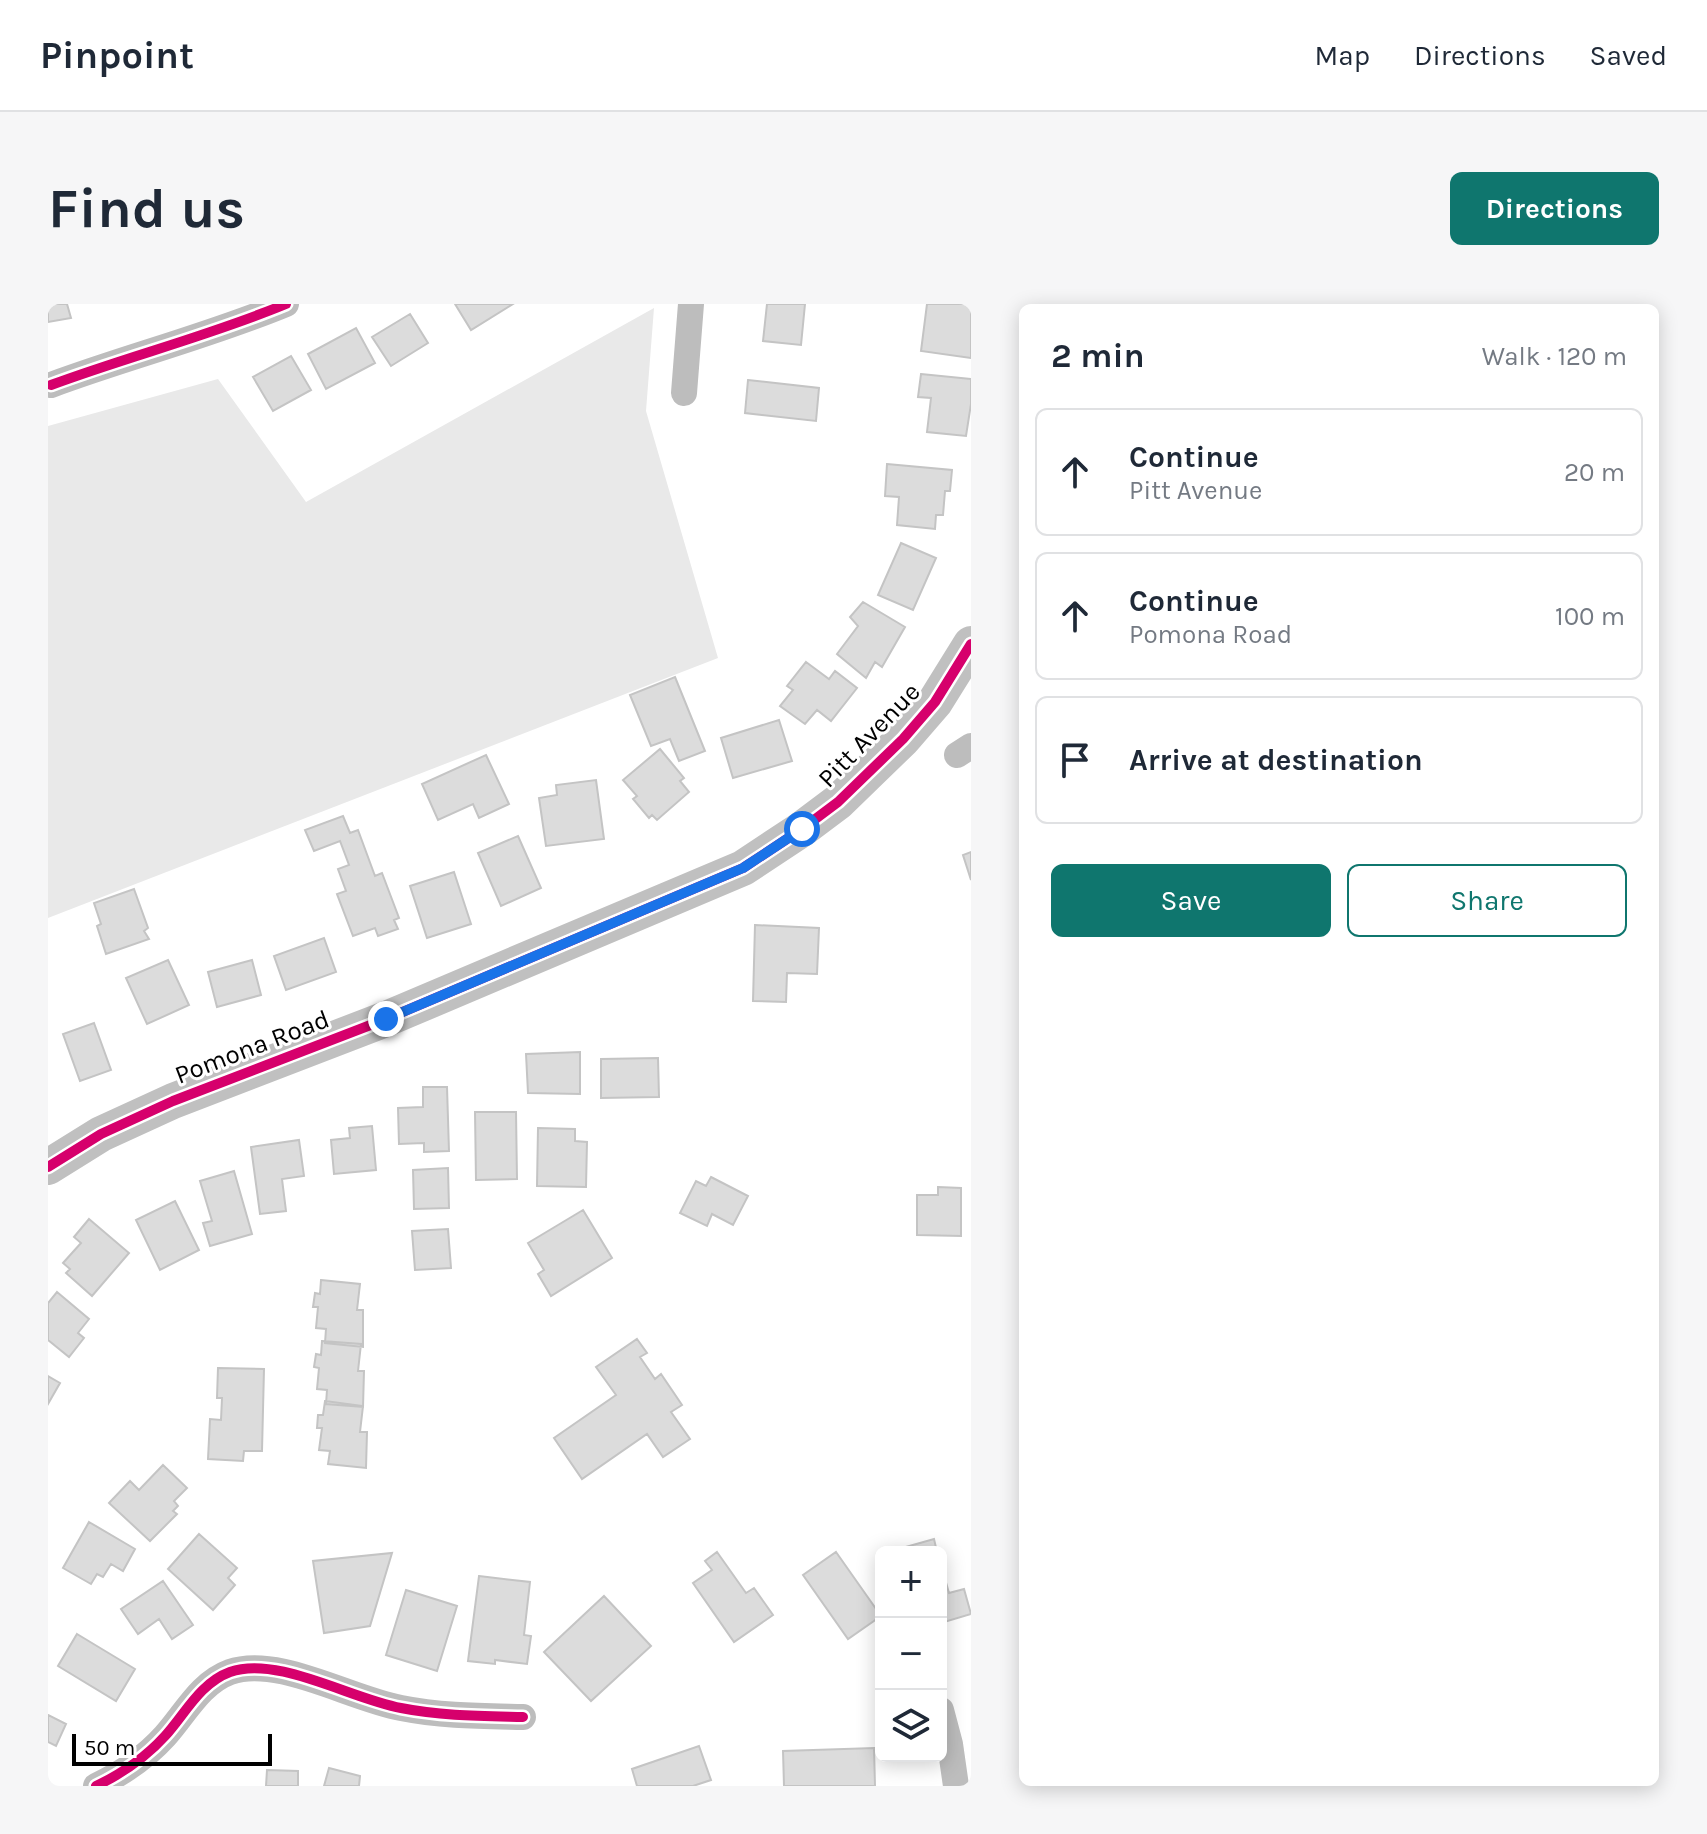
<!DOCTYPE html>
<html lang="en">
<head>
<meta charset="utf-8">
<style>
  body { margin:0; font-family:Karla,sans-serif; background:#f6f6f7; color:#1f2937 }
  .controls { position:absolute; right:24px; bottom:24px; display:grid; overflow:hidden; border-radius:12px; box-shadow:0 4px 20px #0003 }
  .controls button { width:72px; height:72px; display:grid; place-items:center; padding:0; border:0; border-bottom:2px solid #e0e1e3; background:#fff; color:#1f2937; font:40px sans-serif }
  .scale { position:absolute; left:24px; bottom:20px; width:200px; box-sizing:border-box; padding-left:8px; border:4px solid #000; border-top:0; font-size:22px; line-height:28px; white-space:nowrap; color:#000; -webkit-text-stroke:6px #fff; paint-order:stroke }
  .stop { position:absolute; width:24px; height:24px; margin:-18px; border:6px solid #1a73e8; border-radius:50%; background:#fff }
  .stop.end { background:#1a73e8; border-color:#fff; box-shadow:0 2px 8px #0008 }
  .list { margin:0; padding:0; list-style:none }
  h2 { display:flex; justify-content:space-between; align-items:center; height:104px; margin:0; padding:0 32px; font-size:34px }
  h2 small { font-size:26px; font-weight:400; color:#747a83 }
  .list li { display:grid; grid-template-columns:52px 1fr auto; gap:24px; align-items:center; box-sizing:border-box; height:128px; margin:0 16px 16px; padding:0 16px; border:2px solid #e0e1e3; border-radius:12px }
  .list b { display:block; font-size:30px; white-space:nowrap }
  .list p { margin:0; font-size:26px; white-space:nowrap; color:#747a83 }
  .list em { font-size:26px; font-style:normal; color:#747a83 }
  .actions { display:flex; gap:16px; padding:24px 32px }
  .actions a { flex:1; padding:18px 0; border:2px solid #0f766e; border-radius:12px; text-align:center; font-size:28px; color:#0f766e }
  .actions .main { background:#0f766e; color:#fff }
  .icon { flex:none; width:44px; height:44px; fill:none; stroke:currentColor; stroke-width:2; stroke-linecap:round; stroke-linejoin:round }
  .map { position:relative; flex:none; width:923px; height:1482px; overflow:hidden; border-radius:12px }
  header { display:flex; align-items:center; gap:48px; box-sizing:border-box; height:112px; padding:0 40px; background:#fff; border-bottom:2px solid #e0e1e3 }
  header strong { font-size:38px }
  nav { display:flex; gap:44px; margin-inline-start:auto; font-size:28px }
  .intro { display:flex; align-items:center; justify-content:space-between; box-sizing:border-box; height:192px; padding:0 48px }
  h1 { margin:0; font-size:56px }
  .button { padding:20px 36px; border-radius:12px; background:#0f766e; color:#fff; font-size:28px; font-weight:700 }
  main { display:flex; gap:48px; padding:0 48px }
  aside { flex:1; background:#fff; border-radius:12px; box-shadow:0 4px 20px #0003 }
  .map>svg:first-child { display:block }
</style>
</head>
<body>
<header>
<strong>Pinpoint</strong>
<nav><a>Map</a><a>Directions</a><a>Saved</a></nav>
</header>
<div class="intro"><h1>Find us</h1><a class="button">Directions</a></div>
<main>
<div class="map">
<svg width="923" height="1482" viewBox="0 0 923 1482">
  <rect width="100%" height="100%" fill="#fff"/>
  <path fill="#e9e9e9" d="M606 4 598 107 670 354 0 614V122L170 75 258 198Z"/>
  <path fill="#dcdcdc" stroke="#c4c4c4" stroke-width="2" d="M0 0H19L23 14 0 18Z
    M407 0H465L423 26Z
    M719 0H757L753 41 715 37Z
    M879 0H923V54L873 47Z
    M362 10 380 39 343 62 324 33Z
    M308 24 327 59 278 85 260 50Z
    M243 52 263 86 225 107 205 73Z
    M873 70 923 75V100L918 132 879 128 883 94 870 93Z
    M700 76 771 84 768 117 697 109Z
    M839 160 904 166 902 187H897L895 211H888L887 225 849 221 851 193 837 192Z
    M853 239 888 254 865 306 830 291Z
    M815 298 857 323 834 363 827 358 818 374 789 350 810 322 802 313Z
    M758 358 781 375 787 367 809 384 783 417 769 406 757 420 732 402 745 386 739 382Z
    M627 373 657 447 631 457 622 435 603 442 582 391Z
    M731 416 744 457 685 474 673 434Z
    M612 445 636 474 632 477 641 488 609 516 604 511 601 514 585 495 589 492 575 476Z
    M438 451 461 500 431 514 425 500 390 516 374 480Z
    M548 476 556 535 498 542 491 494 509 491 508 481Z
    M295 512 302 529 310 526 327 572 334 569 351 614 346 616 350 625 330 632 327 624 305 632 289 590 298 587 290 565 301 561 292 537 266 547 257 526Z
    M470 532 493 584 453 602 430 549Z
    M923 548V576L915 551Z
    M406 568 423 620 379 634 362 582Z
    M86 585 100 624 96 627 101 635 58 650 49 622 53 620 46 599Z
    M707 621 771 624 769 670 739 669 738 698 705 697Z
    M276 634 288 668 238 686 226 652Z
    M120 656 141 701 99 720 78 674Z
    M204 656 213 691 169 703 160 668Z
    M46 719 63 766 32 777 15 730Z
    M532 748V790L480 789 478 750Z
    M610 754 611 793 553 794V755Z
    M375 783H399L401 847 376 848V839L351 840 350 804 375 803Z
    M427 808H468L469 875 428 876Z
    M324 822 328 866 286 870 283 836 302 834 301 824Z
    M490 824 527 825V837L539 838 538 883 489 882Z
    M251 836 256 872 234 875 238 907 212 910 203 843Z
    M400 864 401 904 366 905 365 866Z
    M186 867 204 930 162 942 155 919 164 917 152 877Z
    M663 873 700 892 685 921 664 910 659 922 632 909 648 877 658 882Z
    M890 883 913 884V932L869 931V891H890Z
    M127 897 151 946 112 966 88 916Z
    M535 906 564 954 503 992 490 970 496 966 480 939Z
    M41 915 81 949 44 992 18 969 22 965 15 959 33 939 26 933Z
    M400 925 403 964 367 966 364 927Z
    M273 976 312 980 309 1006H315V1043L277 1039 278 1025 268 1024 270 1003H265L267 989 272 990Z
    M9 988 41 1015 30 1029 36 1034 21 1053 0 1036V999Z
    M589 1035 599 1049 592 1053 607 1075 613 1070 634 1101 623 1108 642 1135 615 1153 599 1130 534 1175 506 1134 568 1091 548 1063Z
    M274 1037 313 1040 310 1067H316L315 1103 278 1100 279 1086 269 1085 271 1064 266 1063 268 1050 273 1051Z
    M170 1064 216 1065 214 1147H196L195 1157 160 1155 162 1115 173 1116 174 1094H169Z
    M0 1072 12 1079 0 1100Z
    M277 1097 315 1102 312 1128H319L318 1164 280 1160 282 1147 271 1146 274 1124H269L270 1111H275Z
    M115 1161 139 1184 126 1197 130 1202 125 1207 129 1210 102 1237 61 1199 82 1177 91 1186Z
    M41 1218 87 1245 75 1267 63 1260 55 1273 49 1270 43 1280 15 1264Z
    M151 1230 189 1264 180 1274 187 1281 165 1306 120 1265Z
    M886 1235 889 1248H840Z
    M669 1248 698 1289 706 1284 725 1311 686 1338 645 1279 664 1266 657 1257Z
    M788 1248 833 1312 800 1335 755 1271Z
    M344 1249 322 1322 276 1329 265 1257Z
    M893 1261 901 1289 916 1285 923 1310 893 1319Z
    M431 1272 482 1278 476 1331 483 1332 479 1360 447 1356V1360L420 1357Z
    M115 1277 145 1321 124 1335 111 1315 90 1330 73 1305Z
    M358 1286 409 1302 389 1367 338 1351Z
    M556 1292 603 1342 543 1397 496 1348Z
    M29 1330 87 1365 68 1397 10 1362Z
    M0 1411 18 1420 8 1442 0 1438Z
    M651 1442 663 1476 645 1482H589L584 1465Z
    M826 1444 827 1482H736L735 1447Z
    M281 1464 312 1472 311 1482H276Z
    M219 1466 250 1467V1482H218Z"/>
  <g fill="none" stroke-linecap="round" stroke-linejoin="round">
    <path stroke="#bdbdbd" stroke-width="26" d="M3 81C81 52 161 32 238 0
      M636 89 643 0
      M909 451 923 442
      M893 1406 902 1440 908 1482
      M48 1482C73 1470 98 1453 117 1432 137 1410 152 1379 182 1368 229 1351 303 1395 353 1404 393 1412 434 1412 475 1413"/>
    <path stroke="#c0c0c0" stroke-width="36" d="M0 863 53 830 125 797 338 715 695 564 754 525 790 498 855 435 887 398 923 340"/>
    <g stroke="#fff" stroke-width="15">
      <path id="cycleway" d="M3 81C81 52 161 32 238 0
        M0 863 53 830 125 797 338 715 695 564 754 525 790 498 855 435 887 398 923 340
        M48 1482C73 1470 98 1453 117 1432 137 1410 152 1379 182 1368 229 1351 303 1395 353 1404 393 1412 434 1412 475 1413"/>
    </g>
    <use href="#cycleway" stroke="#d6006c" stroke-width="10"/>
  </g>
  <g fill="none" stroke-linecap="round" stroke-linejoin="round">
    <path stroke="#1a73e8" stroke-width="10" d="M338 715 695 564 754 525"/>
  </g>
  <g text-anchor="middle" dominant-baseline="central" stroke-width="6" stroke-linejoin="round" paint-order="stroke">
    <g font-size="26" fill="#000" stroke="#fff">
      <text transform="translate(821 431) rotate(-46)">Pitt Avenue</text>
      <text transform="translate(204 743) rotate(-21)">Pomona Road</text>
    </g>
  </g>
</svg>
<div class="controls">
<button>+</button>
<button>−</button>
<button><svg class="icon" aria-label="layers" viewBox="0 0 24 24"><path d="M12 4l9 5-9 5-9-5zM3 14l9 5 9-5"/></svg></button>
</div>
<div class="scale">50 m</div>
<div class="stop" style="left:754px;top:525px"></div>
<div class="stop end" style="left:338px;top:715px"></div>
</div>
<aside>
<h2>2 min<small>Walk · 120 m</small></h2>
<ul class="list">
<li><svg class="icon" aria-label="ahead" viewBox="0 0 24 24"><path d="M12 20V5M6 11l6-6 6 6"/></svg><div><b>Continue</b><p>Pitt Avenue</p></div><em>20 m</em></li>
<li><svg class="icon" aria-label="ahead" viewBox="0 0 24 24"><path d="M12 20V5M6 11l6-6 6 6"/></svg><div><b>Continue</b><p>Pomona Road</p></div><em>100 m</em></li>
<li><svg class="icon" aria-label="arrive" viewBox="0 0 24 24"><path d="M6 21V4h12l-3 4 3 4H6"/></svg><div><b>Arrive at destination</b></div></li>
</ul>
<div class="actions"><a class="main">Save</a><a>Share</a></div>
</aside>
</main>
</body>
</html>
